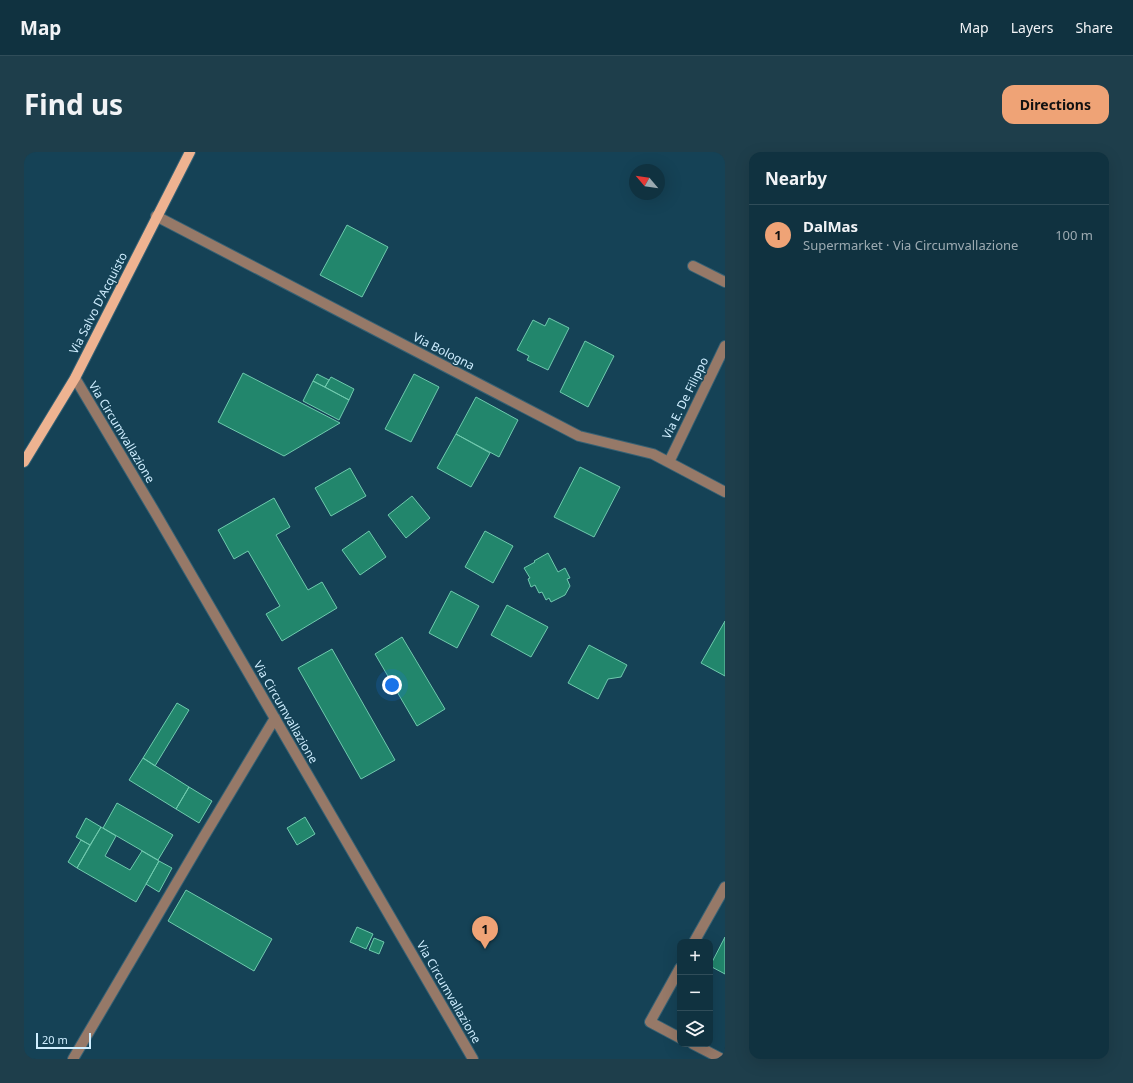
<!DOCTYPE html>
<html lang="en">
<head>
<meta charset="utf-8">
<style>
  body { margin:0; font-family:"Noto Sans",sans-serif; background:#1e3e4b; color:#f1f3f6 }
  .controls { position:absolute; right:12px; bottom:12px; display:grid; overflow:hidden; border-radius:8px; box-shadow:0 4px 16px #0002 }
  .controls button { width:36px; height:36px; display:grid; place-items:center; padding:0; border:0; border-bottom:1px solid #304d59; background:#103240; color:#f1f3f6; font:20px sans-serif }
  .compass { position:absolute; left:605px; top:12px; width:36px; height:36px; border-radius:50%; background:#103240; box-shadow:0 4px 16px #0002; rotate:299deg }
  .scale { position:absolute; left:12px; bottom:10px; width:55px; box-sizing:border-box; padding-left:4px; border:2px solid #cfeeff; border-top:0; font-size:11px; line-height:14px; white-space:nowrap; color:#cfeeff; -webkit-text-stroke:3px #154256; paint-order:stroke }
  .you { position:absolute; left:368px; top:533px; width:14px; height:14px; margin:-10px; border:3px solid #fff; border-radius:50%; background:#1a73e8; box-shadow:0 0 0 6px #1a73e833 }
  .badge { display:grid; place-items:center; width:26px; height:26px; border-radius:50%; background:#efa376; color:#111; font-size:13px; font-weight:700 }
  .pin { position:absolute; translate:-50% -33px; filter:drop-shadow(0 1px 2px #0008) }
  .pin::after { content:''; position:absolute; top:21px; width:14px; height:12px; background:inherit; clip-path:polygon(0 0,100% 0,50% 100%) }
  .list { margin:0; padding:0; list-style:none }
  h2 { display:flex; justify-content:space-between; align-items:center; height:52px; margin:0; padding:0 16px; font-size:17px }
  h2 small { font-size:13px; font-weight:400; color:#9caab1 }
  .list li { display:grid; grid-template-columns:26px 1fr auto; gap:12px; align-items:center; box-sizing:border-box; height:60px; padding:0 16px; border-top:1px solid #304d59 }
  .list b { display:block; font-size:15px; white-space:nowrap }
  .list p { margin:0; font-size:13px; white-space:nowrap; color:#9caab1 }
  .list em { font-size:13px; font-style:normal; color:#9caab1 }
  .icon { flex:none; width:22px; height:22px; fill:none; stroke:currentColor; stroke-width:2; stroke-linecap:round; stroke-linejoin:round }
  .map { position:relative; flex:none; width:701px; height:907px; overflow:hidden; border-radius:12px }
  header { display:flex; align-items:center; gap:24px; box-sizing:border-box; height:56px; padding:0 20px; background:#103240; border-bottom:1px solid #304d59 }
  header strong { font-size:19px }
  nav { display:flex; gap:22px; margin-inline-start:auto; font-size:14px }
  .intro { display:flex; align-items:center; justify-content:space-between; box-sizing:border-box; height:96px; padding:0 24px }
  h1 { margin:0; font-size:28px }
  .button { padding:10px 18px; border-radius:12px; background:#efa376; color:#111; font-size:14px; font-weight:700 }
  main { display:flex; gap:24px; padding:0 24px }
  aside { flex:1; background:#103240; border-radius:12px; box-shadow:0 4px 16px #0002 }
  .map>svg:first-child { display:block }
</style>
</head>
<body>
<header>
<strong>Map</strong>
<nav><a>Map</a><a>Layers</a><a>Share</a></nav>
</header>
<div class="intro"><h1>Find us</h1><a class="button">Directions</a></div>
<main>
<div class="map">
<svg width="701" height="907" viewBox="0 0 701 907">
  <rect width="100%" height="100%" fill="#154256"/>
  <path fill="#22866c" stroke="#6fcaae" d="M323 73 364 95 338 145 296 123Z
    M525 166 545 176 524 218 503 208 505 204 493 198 509 168 521 174Z
    M561 189 590 204 564 255 536 240Z
    M219 221 316 271 260 304 194 270Z
    M293 222 305 228 301 235 289 229Z
    M390 222 415 235 387 290 361 277Z
    M307 225 330 237 325 248 301 235Z
    M289 229 325 248 315 268 279 249Z
    M452 245 494 268 475 305 432 282Z
    M432 282 466 301 447 335 413 316Z
    M556 315 596 335 570 385 530 365Z
    M326 316 342 344 307 364 291 336Z
    M388 344 406 366 382 386 364 363Z
    M250 346 266 375 252 383 284 438 298 430 313 456 258 489 242 462 256 454 224 399 210 407 194 378Z
    M345 379 362 405 336 423 318 398Z
    M461 379 489 394 469 431 441 415Z
    M524 401 534 420 541 416 546 426 543 427 546 434 541 443 527 450 525 446 522 448 518 440 515 441 511 433 507 435 504 427 506 426 500 416 511 410 510 409Z
    M427 439 455 454 433 496 405 481Z
    M483 453 524 475 507 505 467 483Z
    M701 469V524L677 511Z
    M378 485 421 557 393 574 351 502Z
    M565 493 603 513 597 525 584 527 574 547 544 531Z
    M308 497 371 608 337 627 274 516Z
    M153 551 165 558 131 614 119 606Z
    M119 606 165 635 152 657 105 628Z
    M165 635 188 649 175 671 152 657Z
    M93 651 149 683 134 708 79 676Z
    M281 665 291 682 273 693 263 676Z
    M62 666 77 675 66 693 52 685Z
    M77 675 92 684 81 704 106 718 118 699 135 709 112 750 53 716Z
    M57 688 66 693 53 716 44 710Z
    M135 709 148 716 135 740 122 732Z
    M162 738 248 787 230 819 144 769Z
    M333 775 349 782 342 797 326 790Z
    M701 785V822L686 814Z
    M350 786 360 790 355 802 345 798Z"/>
  <g fill="none" stroke-linecap="round" stroke-linejoin="round">
    <g stroke="#366174" stroke-width="12">
      <path id="minor" d="M132 64 555 284 629 302 701 340
        M669 114 701 130
        M51 226 132 362 449 907
        M645 310 701 194
        M670 790 701 735
        M656 816 626 870 656 886
        M669 892 698 907
        M49 907 179 686 251 566"/>
    </g>
    <g stroke="#366174" stroke-width="12">
      <path id="major" d="M0 310 51 226 166 0"/>
    </g>
    <use href="#minor" stroke="#967968" stroke-width="10"/>
    <use href="#major" stroke="#eeb391" stroke-width="10"/>
  </g>
  <g text-anchor="middle" dominant-baseline="central" stroke-width="3" stroke-linejoin="round" paint-order="stroke">
    <g font-size="12" fill="#cfeeff" stroke="#154256">
      <text transform="translate(74 151) rotate(-63)">Via Salvo D'Acquisto</text>
      <text transform="translate(420 199) rotate(27)">Via Bologna</text>
      <text transform="translate(661 246) rotate(-64)">Via E. De Filippo</text>
      <text transform="translate(98 280) rotate(59)">Via Circumvallazione</text>
      <text transform="translate(262 560) rotate(60)">Via Circumvallazione</text>
      <text transform="translate(425 840) rotate(60)">Via Circumvallazione</text>
    </g>
  </g>
</svg>
<div class="controls">
<button>+</button>
<button>−</button>
<button><svg class="icon" aria-label="layers" viewBox="0 0 24 24"><path d="M12 4l9 5-9 5-9-5zM3 14l9 5 9-5"/></svg></button>
</div>
<svg class="compass" viewBox="-18 -18 36 36"><path d="M0-13l5 13h-10z" fill="#e53935"/><path d="M0 13l5-13h-10z" fill="#9caab1"/></svg>
<div class="scale">20 m</div>
<div class="you"></div>
<div class="pin badge" style="left:461px;top:797px">1</div>
</div>
<aside>
<h2>Nearby<small></small></h2>
<ul class="list">
<li><span class="badge">1</span><div><b>DalMas</b><p>Supermarket · Via Circumvallazione</p></div><em>100 m</em></li>
</ul>
</aside>
</main>
</body>
</html>
